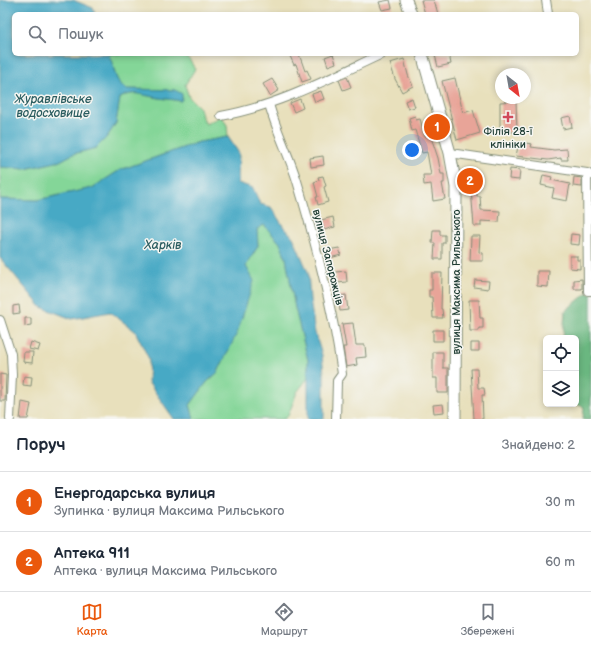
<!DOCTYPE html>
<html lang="uk">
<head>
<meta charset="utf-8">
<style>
  body { margin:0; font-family:"Balsamiq Sans",sans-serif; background:#f2f2f3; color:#1f2937 }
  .controls { position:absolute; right:12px; bottom:12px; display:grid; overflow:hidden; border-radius:6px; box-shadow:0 2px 6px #0003 }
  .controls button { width:36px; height:36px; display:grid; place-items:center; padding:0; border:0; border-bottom:1px solid #e0e1e3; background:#fff; color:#1f2937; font:20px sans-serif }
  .compass { position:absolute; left:495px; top:68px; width:36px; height:36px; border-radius:50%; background:#fff; box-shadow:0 2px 6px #0003; rotate:149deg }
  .you { position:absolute; left:412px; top:150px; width:14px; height:14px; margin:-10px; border:3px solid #fff; border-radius:50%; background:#1a73e8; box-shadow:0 0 0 6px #1a73e833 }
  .badge { display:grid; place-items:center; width:26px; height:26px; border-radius:50%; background:#ea580c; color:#fff; font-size:13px; font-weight:700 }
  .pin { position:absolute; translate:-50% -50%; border:2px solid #fff; box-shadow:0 1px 4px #0006 }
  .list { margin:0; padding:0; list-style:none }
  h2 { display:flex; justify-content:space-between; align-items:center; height:52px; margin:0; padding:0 16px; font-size:17px }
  h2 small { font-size:13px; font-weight:400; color:#747a83 }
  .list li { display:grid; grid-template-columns:26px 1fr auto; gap:12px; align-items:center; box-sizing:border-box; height:60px; padding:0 16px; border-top:1px solid #e0e1e3 }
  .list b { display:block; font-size:15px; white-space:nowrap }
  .list p { margin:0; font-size:13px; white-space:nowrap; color:#747a83 }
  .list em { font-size:13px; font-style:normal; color:#747a83 }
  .icon { flex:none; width:22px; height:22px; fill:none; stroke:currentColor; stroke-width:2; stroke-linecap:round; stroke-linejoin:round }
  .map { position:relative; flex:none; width:591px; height:419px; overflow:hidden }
  .search { position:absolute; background:#fff; box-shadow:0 2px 6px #0003; left:12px; right:12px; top:12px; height:44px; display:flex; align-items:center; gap:10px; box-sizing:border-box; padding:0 14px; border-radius:6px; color:#747a83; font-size:15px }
  .sheet { height:172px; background:#fff }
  nav { display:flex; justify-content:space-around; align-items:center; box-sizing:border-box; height:56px; border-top:1px solid #e0e1e3; background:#fff; font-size:11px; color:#747a83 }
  nav a { display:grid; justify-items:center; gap:2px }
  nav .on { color:#ea580c }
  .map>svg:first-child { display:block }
</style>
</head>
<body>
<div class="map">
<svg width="591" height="419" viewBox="0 0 591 419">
  <rect width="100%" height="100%" fill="#f6f6f2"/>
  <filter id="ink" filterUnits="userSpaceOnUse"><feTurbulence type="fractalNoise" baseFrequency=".025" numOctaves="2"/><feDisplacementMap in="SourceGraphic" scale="8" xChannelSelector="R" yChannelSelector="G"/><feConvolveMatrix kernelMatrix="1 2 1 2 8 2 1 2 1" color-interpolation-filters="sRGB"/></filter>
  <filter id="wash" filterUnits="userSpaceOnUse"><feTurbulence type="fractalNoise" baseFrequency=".012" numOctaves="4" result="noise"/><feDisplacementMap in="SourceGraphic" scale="16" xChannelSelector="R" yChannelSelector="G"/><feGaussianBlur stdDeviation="0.9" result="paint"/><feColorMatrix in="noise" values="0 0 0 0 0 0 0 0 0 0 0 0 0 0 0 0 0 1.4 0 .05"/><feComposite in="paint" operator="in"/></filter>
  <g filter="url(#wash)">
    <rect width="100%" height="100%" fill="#e8e0bc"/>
    <path fill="#84d698" stroke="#528a66" d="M108 54H186L195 69 185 85 189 97 200 108 202 117 206 124 221 116 227 125 228 137 199 142 120 170 92 188 37 200 0 199V167L26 169 60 161 73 154 96 148 107 137 116 123 120 98C135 90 140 94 154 97 163 99 172 99 180 101L182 98 175 90 126 89C112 79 116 67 108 54Z
      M264 225 280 243 286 258 295 308 308 360V378L297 392 288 416 284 419H194L190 405 207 382 218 372 253 281 246 266 258 246 257 229Z"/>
    <path fill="#6bb780" stroke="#457a5a" d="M587 293H591V419H583L584 407 576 404V338H563L565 311Z"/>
    <path fill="#46a9c5" stroke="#32737c" d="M0 0H73L93 8 95 14H14V54H108C116 67 112 79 126 89L175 90 182 94V98L181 101C172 99 163 99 154 97 140 95 134 90 120 98L116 123 107 137 96 148 73 154 60 161 25 169 0 167Z
      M228 137 239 153 238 183 253 188 260 204 271 207 283 226 293 237 308 272 310 299 315 333 322 355 324 373V419H308V360L295 308 286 258 280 243 264 225 257 229 258 246 246 266 254 281 237 333 218 372 207 382 190 405 194 419H174L148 382 149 359 135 331 110 312 72 319 41 307 0 258V199L37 200 92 188 120 170 199 142Z"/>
    <g id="blocks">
      <path fill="#e8a498" d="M390 0 392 8 382 10 379 2Z
        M421 0H434L438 14H425Z
        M296 54H299L305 71 307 70 311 79 302 82 296 64 294 65 290 56Z
        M333 54 336 63 328 66 325 57Z
        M441 54H449L451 64 438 67 435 55Z
        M404 59 408 75 413 86 402 92 395 79 390 63Z
        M347 77 351 87 343 90 339 80Z
        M455 78 463 113 473 110 480 133 457 140 442 81Z
        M272 79 279 90 270 96 263 84Z
        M321 91 324 99 315 102 312 94Z
        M412 98 415 107 408 109 405 101Z
        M300 99 303 108 294 112 290 103Z
        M516 101 517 132H500V102Z
        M415 116 416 120 420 119 425 136 430 134 438 158 441 174H444V183H442L445 199 433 201 431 184 424 185 423 175H431L427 152 422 153 415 130 412 131 409 118Z
        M570 116 572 127 563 129 561 118Z
        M519 142 532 144 531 147 554 150 567 149 568 160H561V158L548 160 516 156Z
        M323 156 324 165 311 167 310 158Z
        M510 169 520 170 519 180 509 179Z
        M543 175 552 177 551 180 570 184 567 201 552 198 554 188 541 185Z
        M323 176 326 186 324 187 328 202 318 205 316 197H318L314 182 319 180 318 177Z
        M574 177 582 178V187L573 186Z
        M474 179 477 196H480L481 210 500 211 499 222 481 221V226H474L471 189 467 190 465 181Z
        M333 217 335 227 324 230 321 220Z
        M433 230H440V235H445V243H442V259H434L435 243H432Z
        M571 234 580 235 579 245 570 244Z
        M471 236H480L479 252 483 253V261H470Z
        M339 248 341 255 330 258 328 250Z
        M570 256H577V260H580V269L570 268Z
        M346 271 347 282 337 283 335 272Z
        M537 271H549L548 287 537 286Z
        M432 273H442L441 309H442L443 318H433L432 297H429V290H432Z
        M582 279V289H574V280Z
        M475 280 489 281 488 289 474 287Z
        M346 295 348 310 340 311 338 296Z
        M469 300H479L480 318H483V328H479V331H470Z
        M19 305 20 313 13 314V306Z
        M25 318H31V325L25 326Z
        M353 323 356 345H365L366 357 356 358 357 365 346 367 343 347H346L342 324Z
        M433 330H443V341H433Z
        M31 342 40 345 38 351 29 349Z
        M471 343H479V351H471Z
        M24 352H33L32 363 23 362Z
        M433 352H443V368H448V393H437V378H433Z
        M471 369H477L478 388H484L485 395H482L483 419H474Z
        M0 374 6 375 5 401H0Z
        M24 376 32 377 31 386 23 385Z
        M22 402 31 404 28 419H20Z
        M443 404 444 412 434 413 433 405Z"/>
    </g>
  </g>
  <g filter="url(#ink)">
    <use href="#blocks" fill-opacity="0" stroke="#848e78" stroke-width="1"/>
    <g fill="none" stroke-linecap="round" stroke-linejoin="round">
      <g stroke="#848e78" stroke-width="10">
        <path id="street" d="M546 0 548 14
          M269 104C276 130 289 155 297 181 316 244 333 309 342 374L337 381 336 419
          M221 116C278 106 330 78 382 54
          M450 153 587 173 591 175
          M587 173 588 291H591
          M0 320 11 354 12 375 10 419"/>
      </g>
      <g stroke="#848e78" stroke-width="13">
        <path id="secondary" d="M406 0 411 14
          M422 54 450 153 456 187 455 419"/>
      </g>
      <use href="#street" stroke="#fff" stroke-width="8"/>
      <use href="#secondary" stroke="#fff" stroke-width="11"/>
    </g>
  </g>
  <path fill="#d1495b" stroke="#f6f6f2" stroke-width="1.5" d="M506 111h4v4h4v4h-4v4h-4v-4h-4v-4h4z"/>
  <g text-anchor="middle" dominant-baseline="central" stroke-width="3" stroke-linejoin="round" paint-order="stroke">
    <g font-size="11" fill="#1f3d34" stroke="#f6f6f2">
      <text x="508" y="131">Філія 28-ї<tspan x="508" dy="13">клініки</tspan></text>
    </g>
    <g font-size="11" fill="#1f3d34" stroke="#f6f6f2">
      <text transform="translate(328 257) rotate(76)">вулиця Запорожців</text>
      <text transform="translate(456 282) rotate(-90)">вулиця Максима Рильського</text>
    </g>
    <g font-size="12" font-style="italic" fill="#2b5d60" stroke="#f6f6f2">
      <text x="53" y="99">Журавлівське<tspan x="53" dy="14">водосховище</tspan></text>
      <text x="163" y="245">Харків</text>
    </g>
  </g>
</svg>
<div class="controls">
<button><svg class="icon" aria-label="locate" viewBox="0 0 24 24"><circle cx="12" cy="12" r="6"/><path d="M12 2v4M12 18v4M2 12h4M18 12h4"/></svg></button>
<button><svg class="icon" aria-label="layers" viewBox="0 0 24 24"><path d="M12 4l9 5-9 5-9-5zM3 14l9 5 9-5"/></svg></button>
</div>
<svg class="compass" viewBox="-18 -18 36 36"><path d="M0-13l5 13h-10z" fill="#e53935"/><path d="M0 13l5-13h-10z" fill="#747a83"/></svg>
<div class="you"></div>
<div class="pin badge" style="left:437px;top:127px">1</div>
<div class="pin badge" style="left:470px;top:181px">2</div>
<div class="search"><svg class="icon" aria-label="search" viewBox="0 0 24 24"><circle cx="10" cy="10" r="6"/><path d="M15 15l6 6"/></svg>Пошук</div>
</div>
<section class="sheet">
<h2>Поруч<small>Знайдено: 2</small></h2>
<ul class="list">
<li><span class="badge">1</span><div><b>Енергодарська вулиця</b><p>Зупинка · вулиця Максима Рильського</p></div><em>30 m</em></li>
<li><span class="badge">2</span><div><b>Аптека 911</b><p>Аптека · вулиця Максима Рильського</p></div><em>60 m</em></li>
</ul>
</section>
<nav>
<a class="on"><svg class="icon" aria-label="map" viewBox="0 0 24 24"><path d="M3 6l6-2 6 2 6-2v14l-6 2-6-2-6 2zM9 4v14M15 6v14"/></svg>Карта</a>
<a><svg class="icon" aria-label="directions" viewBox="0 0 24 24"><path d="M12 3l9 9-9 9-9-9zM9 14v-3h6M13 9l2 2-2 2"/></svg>Маршрут</a>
<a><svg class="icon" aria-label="saved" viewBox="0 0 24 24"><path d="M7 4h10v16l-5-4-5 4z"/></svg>Збережені</a>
</nav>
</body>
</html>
